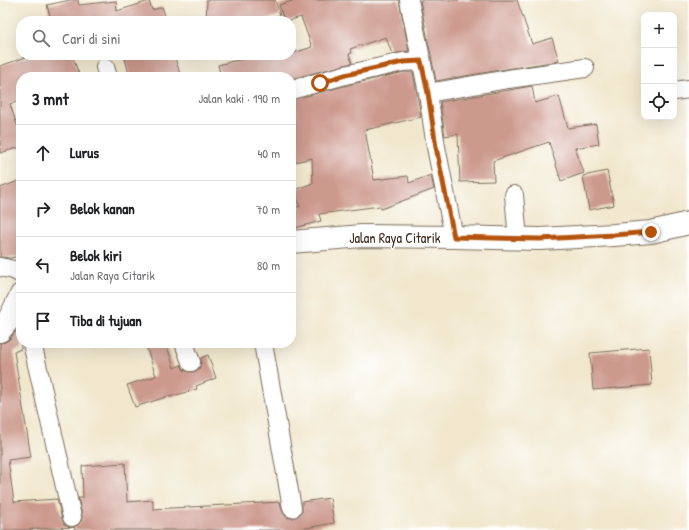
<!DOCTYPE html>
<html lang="id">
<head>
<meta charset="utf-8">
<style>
  body { margin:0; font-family:"Patrick Hand",sans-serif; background:#f6f6f6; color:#202124 }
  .controls { position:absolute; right:12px; top:12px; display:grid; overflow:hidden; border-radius:8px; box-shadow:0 4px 16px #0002 }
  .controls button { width:36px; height:36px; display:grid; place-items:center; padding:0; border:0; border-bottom:1px solid #e0e0e0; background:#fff; color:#202124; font:20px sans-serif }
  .stop { position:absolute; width:12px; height:12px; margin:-9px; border:3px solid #b45309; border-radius:50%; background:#fff }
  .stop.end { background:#b45309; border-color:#fff; box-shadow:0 1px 4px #0008 }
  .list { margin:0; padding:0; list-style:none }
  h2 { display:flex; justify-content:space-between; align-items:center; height:52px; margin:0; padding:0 16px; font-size:17px }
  h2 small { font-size:13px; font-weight:400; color:#757577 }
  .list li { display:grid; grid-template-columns:26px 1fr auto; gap:12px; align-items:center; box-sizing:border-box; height:56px; padding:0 16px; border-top:1px solid #e0e0e0 }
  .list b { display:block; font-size:15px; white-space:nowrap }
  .list p { margin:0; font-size:13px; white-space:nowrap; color:#757577 }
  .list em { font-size:13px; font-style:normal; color:#757577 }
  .icon { flex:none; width:22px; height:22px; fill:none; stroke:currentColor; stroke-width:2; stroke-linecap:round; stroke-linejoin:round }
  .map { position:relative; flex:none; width:689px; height:530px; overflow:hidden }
  .search { position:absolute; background:#fff; box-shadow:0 4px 16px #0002; left:16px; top:16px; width:280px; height:44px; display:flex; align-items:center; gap:10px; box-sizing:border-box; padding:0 14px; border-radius:16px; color:#757577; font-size:15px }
  .panel { position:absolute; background:#fff; box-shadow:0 4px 16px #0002; left:16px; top:72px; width:280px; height:276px; border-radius:16px }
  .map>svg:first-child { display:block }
</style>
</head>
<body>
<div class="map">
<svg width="689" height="530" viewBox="0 0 689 530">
  <rect width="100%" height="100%" fill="#fff"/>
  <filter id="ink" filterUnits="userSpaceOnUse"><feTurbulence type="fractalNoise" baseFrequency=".025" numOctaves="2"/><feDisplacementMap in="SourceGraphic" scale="8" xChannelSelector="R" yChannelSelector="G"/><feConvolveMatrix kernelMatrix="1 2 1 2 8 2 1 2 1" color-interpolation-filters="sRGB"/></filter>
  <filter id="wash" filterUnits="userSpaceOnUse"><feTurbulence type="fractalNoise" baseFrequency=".012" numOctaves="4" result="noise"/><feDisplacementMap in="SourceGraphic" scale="16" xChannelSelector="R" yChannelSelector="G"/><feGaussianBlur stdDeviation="0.9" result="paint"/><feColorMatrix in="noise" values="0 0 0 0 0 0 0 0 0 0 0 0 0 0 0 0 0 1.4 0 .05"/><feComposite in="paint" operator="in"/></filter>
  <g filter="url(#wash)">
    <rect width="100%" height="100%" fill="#f1e7cd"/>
    <g id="blocks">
      <path fill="#cc998d" d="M70 0H78L79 5 116 1 117 11 149 1 152 10 162 7 167 21H96L95 18 79 21H51L47 5Z
        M207 0H275L280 15 262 21H206Z
        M295 0H399L409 51 392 54 386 37 350 49 352 53 349 54 352 63 291 79V77H221L218 65 257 55H291V54L312 47 301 17 287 21H284L279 5Z
        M420 0H517L532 44 552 38 559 61 506 69 436 81Z
        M32 55H72L80 77H21V100L10 104 21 137V147L0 153V66Z
        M124 55H174L181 77H130Z
        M404 72H413L421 117 365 130 374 180 408 176 409 183 431 175 434 189 381 209 380 206 319 214 321 221 291 229V206L300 207 294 190 313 183 312 158 291 163V100L348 85Z
        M532 86 535 103 559 96 568 128 596 124 599 144 575 148 584 173 561 181 549 142 493 161 494 181 460 182 458 134 445 136 440 102Z
        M607 171 614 205 589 210 583 176Z
        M21 180V256L10 258 0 257V188Z
        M21 330V349L14 352 31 457 8 460 14 502 57 499 62 519 64 524 69 527H74L21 530H0V343L5 342 10 339 15 332Z
        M145 343H166L174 368 181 365 184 370 189 372H194L199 369 201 363V358L208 355 216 378 196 386 197 389 170 397 169 396 135 407 127 385 156 376Z
        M649 348 652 385 593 390 590 353Z
        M125 463 127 502 153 500V509L280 502 282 510 284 514 288 518H293L298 516 302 512V502L330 498 334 523 295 530H75L74 527 79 524 82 520V515L78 498H83L82 466Z"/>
    </g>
  </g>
  <g filter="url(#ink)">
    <use href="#blocks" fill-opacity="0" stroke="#7b6c5b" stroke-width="1"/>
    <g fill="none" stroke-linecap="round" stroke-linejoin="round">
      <g stroke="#7b6c5b" stroke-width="20">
        <path id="street" d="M409 0 428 93 436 147 454 237
          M105 67 108 77
          M291 90 345 75 403 62 421 61
          M674 91 689 89
          M428 93 508 79 585 68
          M514 195 518 239
          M0 267 14 270 21 274
          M32 343 72 517
          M184 343 191 362
          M263 343 292 508"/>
      </g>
      <g stroke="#7b6c5b" stroke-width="24">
        <path id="secondary" d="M291 242 362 236 454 237 540 239 614 235 651 232 689 223
          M0 331 8 321 21 295"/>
      </g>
      <use href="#street" stroke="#fff" stroke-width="18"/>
      <use href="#secondary" stroke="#fff" stroke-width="22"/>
    </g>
  </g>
  <g fill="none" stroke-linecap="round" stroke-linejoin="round" filter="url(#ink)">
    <path stroke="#b45309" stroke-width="5" d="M320 83 345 75 403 62 421 61 428 93 436 147 454 237 540 239 614 235 651 232"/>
  </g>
  <g text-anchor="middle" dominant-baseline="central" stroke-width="3" stroke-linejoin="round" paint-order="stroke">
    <g font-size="14" fill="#3b2a1e" stroke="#fff">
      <text x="395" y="237">Jalan Raya Citarik</text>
    </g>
  </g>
</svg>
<div class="controls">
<button>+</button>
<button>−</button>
<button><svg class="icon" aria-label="locate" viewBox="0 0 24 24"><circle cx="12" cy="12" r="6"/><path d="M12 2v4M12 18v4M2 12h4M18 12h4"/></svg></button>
</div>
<div class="stop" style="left:320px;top:83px"></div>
<div class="stop end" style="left:651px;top:232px"></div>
<div class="search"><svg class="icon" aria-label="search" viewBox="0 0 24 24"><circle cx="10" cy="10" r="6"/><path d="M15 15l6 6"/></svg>Cari di sini</div>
<section class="panel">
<h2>3 mnt<small>Jalan kaki · 190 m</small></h2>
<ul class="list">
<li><svg class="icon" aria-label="ahead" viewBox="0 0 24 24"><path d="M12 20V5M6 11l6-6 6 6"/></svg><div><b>Lurus</b></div><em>40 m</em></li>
<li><svg class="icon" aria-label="right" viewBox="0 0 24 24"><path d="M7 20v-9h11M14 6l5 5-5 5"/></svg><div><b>Belok kanan</b></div><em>70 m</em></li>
<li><svg class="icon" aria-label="left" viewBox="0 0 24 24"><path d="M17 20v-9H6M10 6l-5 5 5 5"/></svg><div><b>Belok kiri</b><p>Jalan Raya Citarik</p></div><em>80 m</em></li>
<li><svg class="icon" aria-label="arrive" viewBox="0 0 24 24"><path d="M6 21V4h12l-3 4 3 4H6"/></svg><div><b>Tiba di tujuan</b></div></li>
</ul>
</section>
</div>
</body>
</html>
